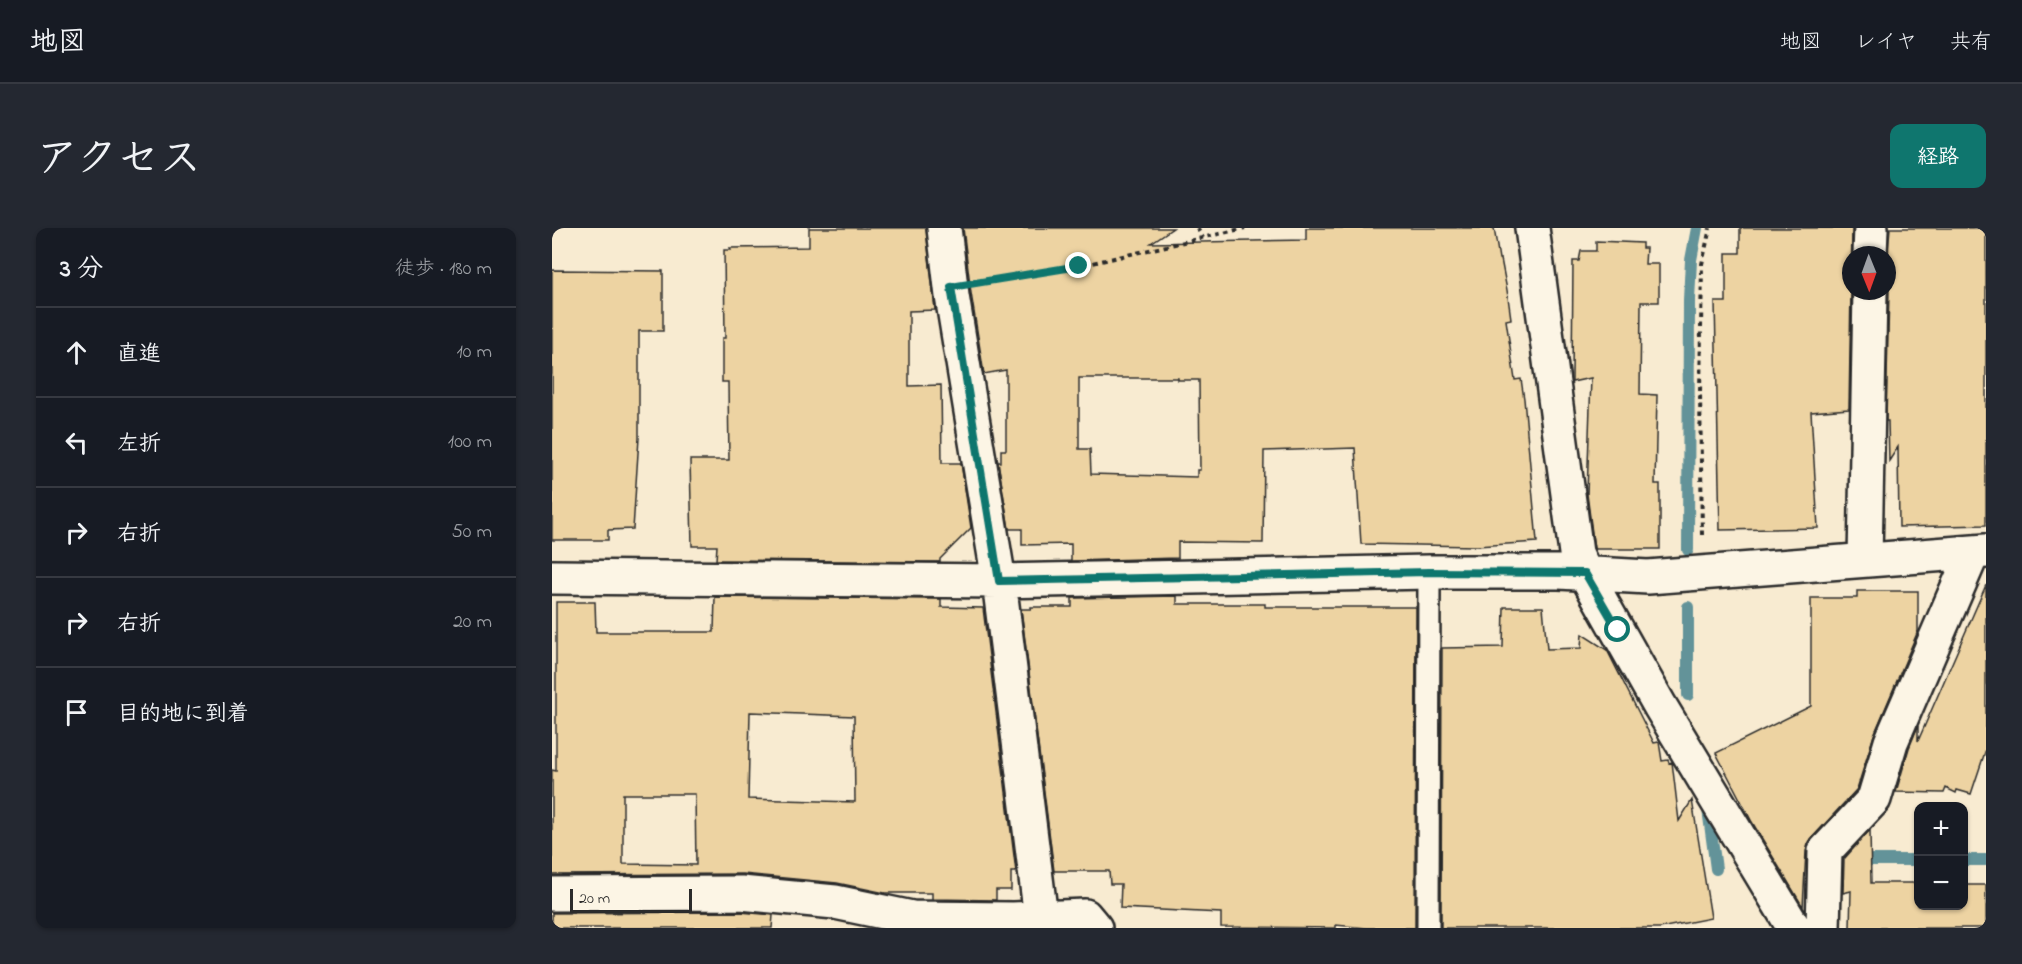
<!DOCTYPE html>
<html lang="ja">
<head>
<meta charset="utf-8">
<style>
  body { margin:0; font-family:"Indie Flower","Klee One",sans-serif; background:#242831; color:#f1f3f6 }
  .controls { position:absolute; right:18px; bottom:18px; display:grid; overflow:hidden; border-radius:12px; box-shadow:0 2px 4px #0004 }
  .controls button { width:54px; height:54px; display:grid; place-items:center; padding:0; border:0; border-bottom:2px solid #363941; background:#171b24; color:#f1f3f6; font:30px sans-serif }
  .compass { position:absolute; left:1290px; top:18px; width:54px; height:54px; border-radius:50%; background:#171b24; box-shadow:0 2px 4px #0004; rotate:179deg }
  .scale { position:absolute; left:18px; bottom:15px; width:122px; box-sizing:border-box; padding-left:6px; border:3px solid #2b2b2b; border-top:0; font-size:16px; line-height:21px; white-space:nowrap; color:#2b2b2b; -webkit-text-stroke:4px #fcf5e5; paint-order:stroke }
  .stop { position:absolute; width:18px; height:18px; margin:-14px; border:4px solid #0f766e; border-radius:50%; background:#fff }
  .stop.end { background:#0f766e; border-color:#fff; box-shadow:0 2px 6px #0008 }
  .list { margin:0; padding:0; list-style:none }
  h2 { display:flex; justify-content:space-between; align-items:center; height:78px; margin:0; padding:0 24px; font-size:26px }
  h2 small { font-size:20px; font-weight:400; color:#9ea1a6 }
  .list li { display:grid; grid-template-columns:39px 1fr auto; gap:18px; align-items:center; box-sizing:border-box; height:90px; padding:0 24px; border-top:2px solid #363941 }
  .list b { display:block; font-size:22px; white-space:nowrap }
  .list em { font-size:20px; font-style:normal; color:#9ea1a6 }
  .icon { flex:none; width:33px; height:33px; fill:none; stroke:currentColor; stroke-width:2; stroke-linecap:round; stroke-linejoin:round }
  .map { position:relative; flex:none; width:1434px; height:700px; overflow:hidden; border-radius:12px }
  header { display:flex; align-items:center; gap:36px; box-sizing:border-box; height:84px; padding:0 30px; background:#171b24; border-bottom:2px solid #363941 }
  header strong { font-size:28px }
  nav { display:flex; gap:33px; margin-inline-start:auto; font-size:21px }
  .intro { display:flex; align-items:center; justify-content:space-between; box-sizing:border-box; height:144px; padding:0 36px }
  h1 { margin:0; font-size:42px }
  .button { padding:15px 27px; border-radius:12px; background:#0f766e; color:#fff; font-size:21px; font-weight:700 }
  main { display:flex; gap:36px; padding:0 36px }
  aside { flex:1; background:#171b24; border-radius:12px; box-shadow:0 2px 4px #0004 }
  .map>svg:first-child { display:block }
</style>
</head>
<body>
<header>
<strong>地図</strong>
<nav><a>地図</a><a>レイヤ</a><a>共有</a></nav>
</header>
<div class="intro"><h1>アクセス</h1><a class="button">経路</a></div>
<main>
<aside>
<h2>3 分<small>徒歩 · 180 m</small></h2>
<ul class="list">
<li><svg class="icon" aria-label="ahead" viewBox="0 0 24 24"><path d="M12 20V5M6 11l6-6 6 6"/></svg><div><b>直進</b></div><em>10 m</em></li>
<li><svg class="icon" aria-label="left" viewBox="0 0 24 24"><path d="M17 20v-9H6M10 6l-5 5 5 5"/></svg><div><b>左折</b></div><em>100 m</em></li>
<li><svg class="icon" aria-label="right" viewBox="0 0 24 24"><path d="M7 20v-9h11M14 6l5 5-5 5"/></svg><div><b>右折</b></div><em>50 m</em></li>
<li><svg class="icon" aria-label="right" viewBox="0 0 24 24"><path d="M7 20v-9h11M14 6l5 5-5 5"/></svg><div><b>右折</b></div><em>20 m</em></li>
<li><svg class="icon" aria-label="arrive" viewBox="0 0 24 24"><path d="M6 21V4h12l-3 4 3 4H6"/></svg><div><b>目的地に到着</b></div></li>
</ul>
</aside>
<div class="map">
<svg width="1434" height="700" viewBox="0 0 1434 700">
  <rect width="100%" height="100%" fill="#f8ebd1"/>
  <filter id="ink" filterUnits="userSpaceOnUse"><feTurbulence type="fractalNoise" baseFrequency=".0167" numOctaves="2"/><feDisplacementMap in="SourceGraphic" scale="12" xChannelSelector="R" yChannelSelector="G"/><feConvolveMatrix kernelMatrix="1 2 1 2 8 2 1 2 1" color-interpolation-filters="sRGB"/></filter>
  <g filter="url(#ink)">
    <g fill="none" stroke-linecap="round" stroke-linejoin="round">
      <path stroke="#639399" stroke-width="12" d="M1136 322 1137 72 1139 32 1145 0
        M1136 467V379
        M1156 581 1164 641
        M1288 632H1366
        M1412 632H1434"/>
    </g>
    <path fill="#edd3a2" stroke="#2b2b2b" stroke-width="1.5" fill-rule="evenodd" d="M257 0H374L383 82 357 83V158L389 157 390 235H409L419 300 388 331V334L164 332 165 318H140L138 232H177L176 154H170V110H173L172 22H179L178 20 257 19Z
      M411 0H621L599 15 754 12V0H942L947 31H949L955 62 959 91 954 92 963 152 969 151 972 171 985 314 925 318 809 316 803 220 712 223 711 315 626 314V330L519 333V316L470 317V301H457L446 234H449V222H454V142L432 146 419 65ZM527 150H626V152H647L648 242H645V249L539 246 538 221H527Z
      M1188 0H1300L1297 181 1259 184 1266 300 1168 302 1163 74H1174V25H1188Z
      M1338 0H1434V297L1347 299 1346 219 1337 233 1336 193H1334L1337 63 1335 34Z
      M1044 13 1090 15V20H1094L1093 36H1107V74H1089L1088 166 1105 167 1103 256H1108V321H1043L1042 320 1035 266 1039 150 1020 154V152L1021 33H1027L1029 23H1044Z
      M0 42 111 43V103H87V210L81 301 56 302V312H0Z
      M1434 357V521L1419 566 1405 562 1404 565 1394 560 1392 565 1344 564 1357 520 1366 498V513Z
      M1305 363H1366V403L1322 507 1305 561 1259 611 1254 623 1251 679 1200 594 1164 525 1259 478V370H1305Z
      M625 368V376H713V379H864L863 700H815L784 697V700L669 699V685L568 680 569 656H558L557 643H502L469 381H479V379H520V370Z
      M163 369 389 371V379L431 380 464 644H459V662H444V672L380 671V665H333L285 655 191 646 0 647V542L4 543V374H43L44 404H162ZM198 484 302 488 303 574 196 571ZM71 566H143L144 637 71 636Z
      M952 379H991L995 421 1029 420 1030 406 1055 422 1102 515 1107 514 1110 533 1116 532 1117 535 1120 534 1127 593 1140 572 1159 690 1108 700H889L890 420 951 419Z
      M1318 602 1319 655H1366V678H1412V657H1434V700H1298L1299 663 1291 665 1292 631Z
      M188 684 221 687 220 700H0V685Z"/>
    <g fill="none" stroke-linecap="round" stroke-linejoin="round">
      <g stroke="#2b2b2b" stroke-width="26">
        <path id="lane" d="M876 700 877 344"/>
      </g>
      <g stroke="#2b2b2b" stroke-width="38">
        <path id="street" d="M392 0 400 68 447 353 489 690
          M980 0 1024 325 1033 345 1108 478 1242 700
          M1318 27 1319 0
          M1313 332 1318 63
          M0 349 447 353 877 344H1007L1096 349 1434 323
          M0 666 189 665 283 674 360 690 461 691 533 688 543 700
          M1271 700 1273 623 1322 571 1339 514 1421 324"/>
      </g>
      <path stroke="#2b2b2b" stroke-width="4" stroke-dasharray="4.5 4.5" stroke-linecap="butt" d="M645 0 651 10
        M435 53 527 38 693 0
        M1150 307 1148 165 1150 36 1158 0"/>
      <use href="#lane" stroke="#fcf5e5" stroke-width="21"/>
      <use href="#street" stroke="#fcf5e5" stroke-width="33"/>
    </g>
  </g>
  <g fill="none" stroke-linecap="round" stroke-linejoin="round" filter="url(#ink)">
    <path stroke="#0f766e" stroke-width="8" d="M527 38 399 59 447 353 877 344 1033 345 1066 402"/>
  </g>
</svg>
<div class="controls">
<button>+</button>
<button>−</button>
</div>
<svg class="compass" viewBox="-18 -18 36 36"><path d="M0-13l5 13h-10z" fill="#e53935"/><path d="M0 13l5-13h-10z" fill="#9ea1a6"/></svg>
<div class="scale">20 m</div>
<div class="stop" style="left:1066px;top:402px"></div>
<div class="stop end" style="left:527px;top:38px"></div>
</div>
</main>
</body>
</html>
